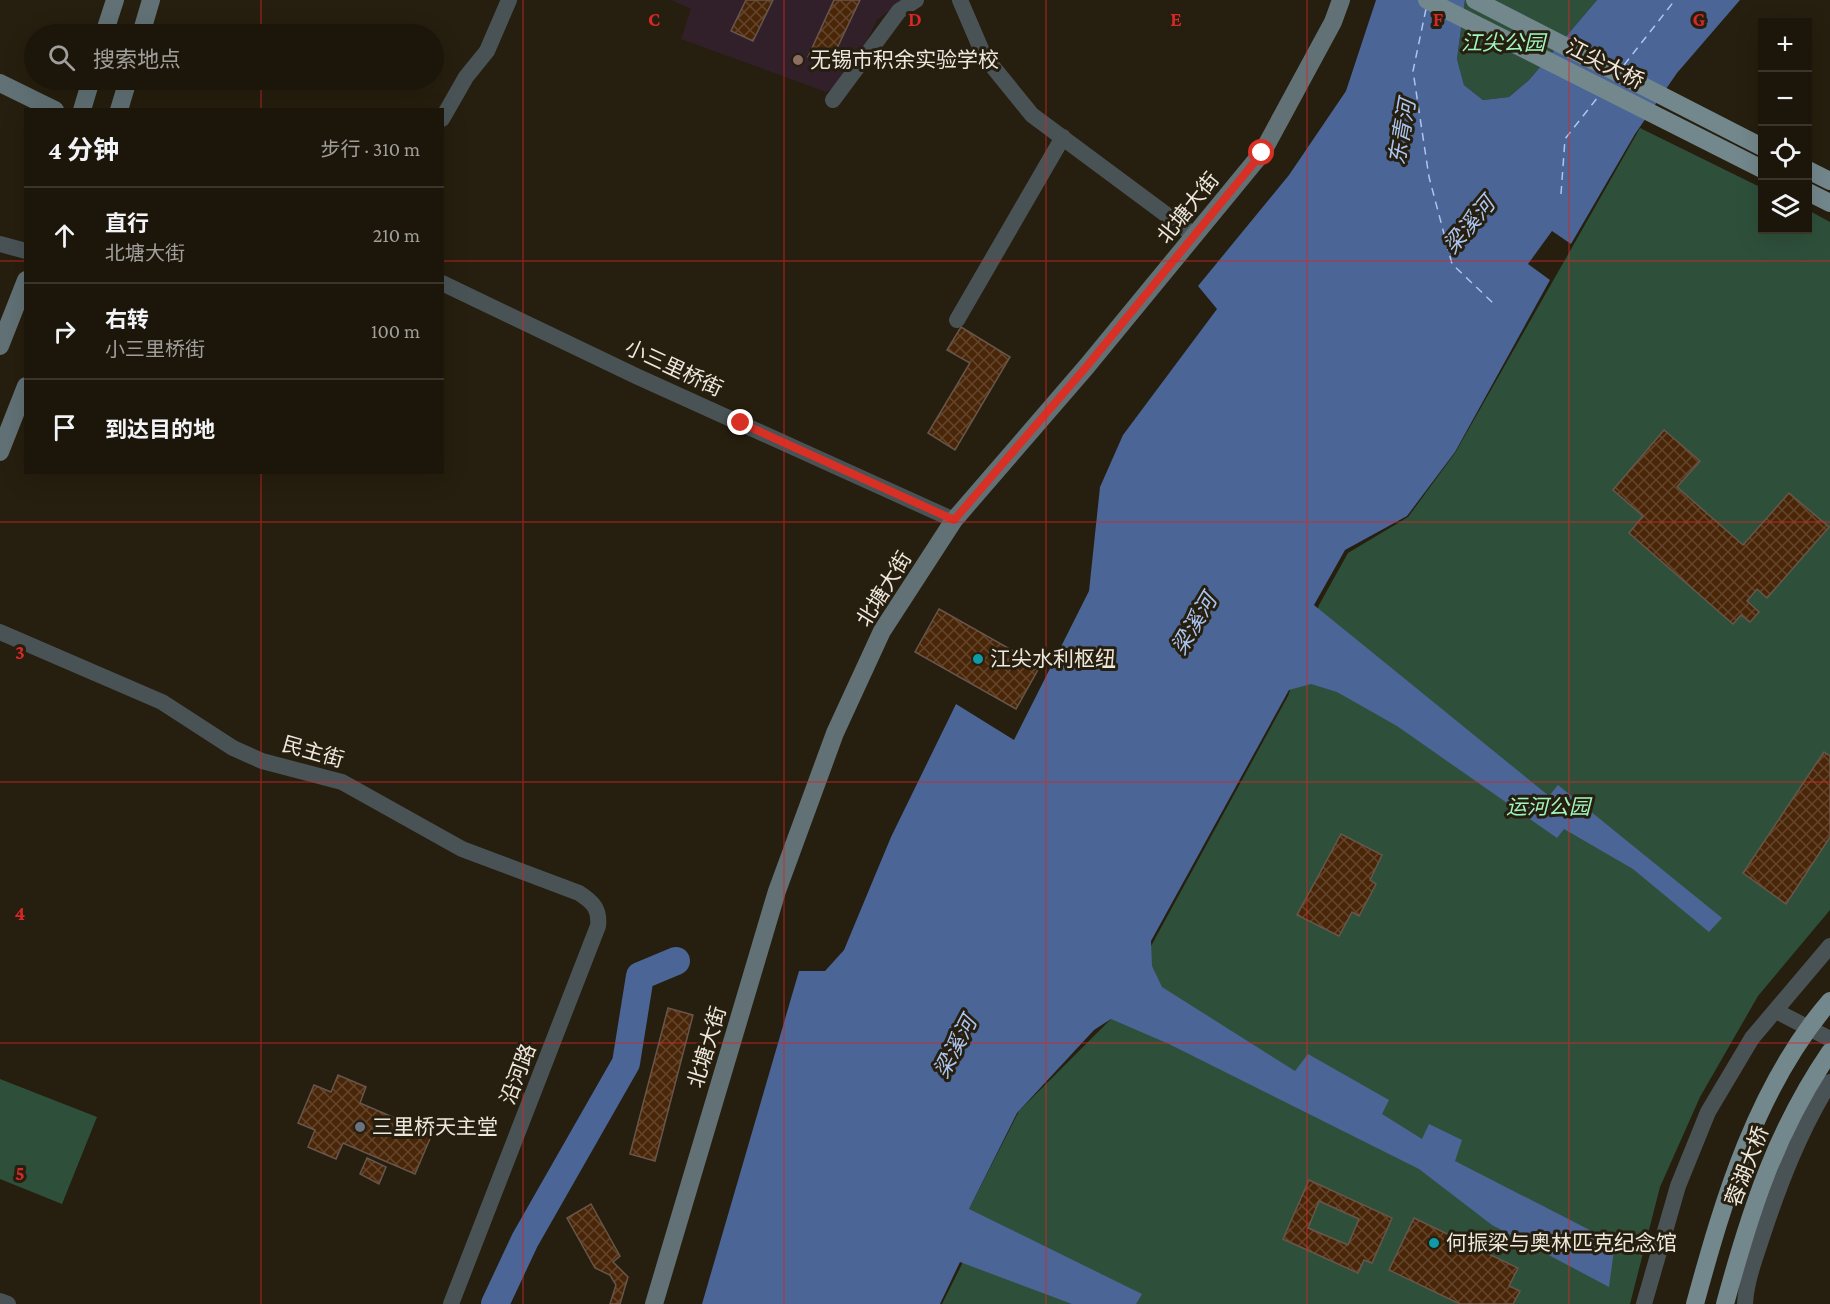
<!DOCTYPE html>
<html lang="zh">
<head>
<meta charset="utf-8">
<style>
  body { margin:0; font-family:"Crimson Pro","Noto Sans SC",serif; background:#251f13; color:#f1f3f6 }
  .controls { position:absolute; right:18px; top:18px; display:grid; overflow:hidden; border-radius:0px; box-shadow:0 6px 24px #0002 }
  .controls button { width:54px; height:54px; display:grid; place-items:center; padding:0; border:0; border-bottom:2px solid #3a352b; background:#1c160a; color:#f1f3f6; font:30px sans-serif }
  .stop { position:absolute; width:18px; height:18px; margin:-14px; border:4px solid #d93025; border-radius:50%; background:#fff }
  .stop.end { background:#d93025; border-color:#fff; box-shadow:0 2px 6px #0008 }
  .list { margin:0; padding:0; list-style:none }
  h2 { display:flex; justify-content:space-between; align-items:center; height:78px; margin:0; padding:0 24px; font-size:26px }
  h2 small { font-size:20px; font-weight:400; color:#a09f9c }
  .list li { display:grid; grid-template-columns:39px 1fr auto; gap:18px; align-items:center; box-sizing:border-box; height:96px; padding:0 24px; border-top:2px solid #3a352b }
  .list b { display:block; font-size:22px; white-space:nowrap }
  .list p { margin:0; font-size:20px; white-space:nowrap; color:#a09f9c }
  .list em { font-size:20px; font-style:normal; color:#a09f9c }
  .icon { flex:none; width:33px; height:33px; fill:none; stroke:currentColor; stroke-width:2; stroke-linecap:round; stroke-linejoin:round }
  .map { position:relative; flex:none; width:1830px; height:1304px; overflow:hidden }
  .search { position:absolute; background:#1c160a; box-shadow:0 6px 24px #0002; left:24px; top:24px; width:420px; height:66px; display:flex; align-items:center; gap:15px; box-sizing:border-box; padding:0 21px; border-radius:33px; color:#a09f9c; font-size:22px }
  .panel { position:absolute; background:#1c160a; box-shadow:0 6px 24px #0002; left:24px; top:108px; width:420px; height:366px; border-radius:0px }
  .map>svg:first-child { display:block }
</style>
</head>
<body>
<div class="map">
<svg width="1830" height="1304" viewBox="0 0 1830 1304">
  <defs>
    <pattern id="building-cross-hatch" width="8" height="8" patternUnits="userSpaceOnUse" patternTransform="scale(1.5)"><rect width="8" height="8" fill="#4a2609"/><path d="M0 0l8 8M0 8l8-8" fill="none" stroke="#64462c"/></pattern>
  </defs>
  <rect width="100%" height="100%" fill="#261e0e"/>
  <path fill="#31202a" d="M671 0H903L877 20 847 81 826 92 681 39 691 9Z"/>
  <path fill="#2e503b" d="M1465 0H1597L1529 80 1509 97 1483 100 1464 85 1457 59Z
    M1640 128 1762 188V230H1808V210L1830 222V910L1758 996 1700 1097 1660 1187 1630 1304H942L962 1264 969 1209 1019 1111 1111 1019 1288 696 1319 605 1348 553 1408 517 1455 453Z
    M0 1079 97 1117 62 1204 0 1179Z"/>
  <path fill="#4a6596" d="M1376 0H1465L1457 59 1464 85 1483 100 1509 97 1529 80 1597 0H1740L1677 73 1635 134 1571 244 1552 231 1528 264 1550 280 1455 452 1407 516 1345 550 1314 605 1549 796 1558 785 1722 918 1709 932 1633 869 1564 829 1557 838 1397 726 1337 692 1311 684 1289 690 1151 941 1152 966 1162 987 1295 1071 1308 1054 1389 1100 1382 1114 1422 1139 1429 1124 1462 1140 1455 1161 1615 1243 1609 1287 1492 1225 1419 1169 1169 1044 1111 1019 1094 1030 1017 1113 969 1209 1142 1294 1136 1304H1072L960 1262 940 1304H702L799 971H825L844 950 891 837 956 704 1014 740 1089 591 1100 487 1123 435 1217 309 1198 286 1289 175 1346 91Z"/>
  <g fill="none" stroke-linecap="round" stroke-linejoin="round">
    <path stroke="#4a6596" stroke-width="28" d="M495 1304 525 1240 626 1063 640 976 676 961"/>
    <path stroke="#acc6f2" stroke-width="1.5" stroke-dasharray="8 6" stroke-linecap="butt" d="M1426 9 1413 71 1429 177 1452 264 1493 303
      M1624 65 1675 0
      M1561 194 1565 139 1598 97"/>
  </g>
  <path fill="url(#building-cross-hatch)" stroke="#68564a" stroke-width="1.5" fill-rule="evenodd" d="M746 0H773L753 41 731 31Z
    M834 0H860L828 67 808 57Z
    M961 327 1010 357 955 450 928 433 970 363 947 350Z
    M1664 430 1700 461 1677 487 1743 545 1789 493 1829 527 1767 598 1757 589 1747 601 1759 612 1750 622 1741 615 1733 624 1629 533 1643 516 1613 490Z
    M939 609 1040 666 1016 709 915 652Z
    M1824 752 1830 756V837L1786 904 1743 873Z
    M1341 834 1382 855 1370 880 1376 884 1359 916 1352 912 1339 936 1297 915Z
    M668 1008 693 1015 655 1161 630 1154Z
    M338 1075 366 1087 360 1103 432 1134 415 1174 343 1143 336 1159 308 1147 315 1130 298 1123 314 1085 331 1092Z
    M367 1158 386 1167 379 1184 360 1174Z
    M1309 1180 1392 1218 1372 1263 1364 1260 1358 1273 1283 1239ZM1319 1201 1359 1219 1348 1245 1308 1228Z
    M591 1204 620 1256 613 1262 628 1277 620 1304H610L616 1285 610 1275 595 1268 567 1218Z
    M1414 1218 1518 1268 1509 1286 1520 1291 1513 1304H1460L1389 1270Z"/>
  <g fill="none" stroke-linecap="round" stroke-linejoin="round">
    <path stroke="#495356" stroke-width="16" d="M960 0 984 56 1032 115 1195 236
      M833 100 899 11 916 0
      M442 119 466 77 487 51 509 0
      M0 244 26 251
      M442 283 636 376 954 520
      M957 320 1063 137
      M0 632 162 702 233 748 262 761 342 782 462 849 579 893C593 902 600 909 598 926L451 1304
      M1776 1011 1830 1039
      M0 1301 8 1304
      M1644 1304 1678 1186 1708 1112 1752 1038 1830 946
      M1745 1304C1746 1282 1755 1258 1762 1237 1780 1182 1800 1131 1830 1082"/>
    <path stroke="#617175" stroke-width="18" d="M104 34 115 0
      M141 34 151 0
      M0 83 55 110
      M82 110 91 80
      M119 110 128 80
      M0 346 26 280
      M0 452 26 386
      M654 1304 777 891 835 733 882 631 954 520 1087 366 1262 153 1333 22 1341 0"/>
    <path stroke="#73888d" stroke-width="18" d="M1427 0 1762 169
      M1475 0 1762 147
      M1808 170 1830 181
      M1808 192 1830 203
      M1725 1304C1750 1212 1776 1131 1830 1052"/>
    <path stroke="#73888d" stroke-width="18" d="M1695 1304C1724 1198 1757 1086 1830 1001"/>
  </g>
  <g fill="none" stroke-linecap="round" stroke-linejoin="round">
    <path stroke="#d93025" stroke-width="8" d="M741 423 954 520 1087 366 1262 153"/>
  </g>
  <path fill="none" stroke="#d62828" stroke-width="1.5" stroke-opacity="0.55" d="M261 0V34M523 0V1304M784 0V1304M1046 0V1304M1307 0V1304M1569 0V1304M261 80V110M0 261H26M442 261H1830M261 472V1304M0 522H1830M0 782H1830M0 1043H1830"/>
  <circle fill="#8d6e63" stroke="#261e0e" stroke-width="2" cx="798" cy="60" r="6"/>
  <g fill="#0f9aa8" stroke="#261e0e" stroke-width="2">
    <circle cx="978" cy="659" r="6"/>
    <circle cx="1434" cy="1243" r="6"/>
  </g>
  <circle fill="#6b7280" stroke="#261e0e" stroke-width="2" cx="360" cy="1127" r="6"/>
  <g text-anchor="middle" dominant-baseline="central" stroke-width="6" stroke-linejoin="round" paint-order="stroke">
    <g font-size="21" font-style="italic" fill="#9ef6c0" stroke="#261e0e">
      <text x="1503" y="43">江尖公园</text>
      <text x="1548" y="807">运河公园</text>
    </g>
    <g font-size="21" fill="#ede7dd" stroke="#261e0e" text-anchor="start">
      <text x="810" y="60">无锡市积余实验学校</text>
      <text x="990" y="659">江尖水利枢纽</text>
      <text x="372" y="1127">三里桥天主堂</text>
      <text x="1446" y="1243">何振梁与奥林匹克纪念馆</text>
    </g>
    <g font-size="21" fill="#ede7dd" stroke="#261e0e">
      <text transform="translate(1605 64) rotate(27)">江尖大桥</text>
      <text transform="translate(1188 208) rotate(-51)">北塘大街</text>
      <text transform="translate(674 368) rotate(25)">小三里桥街</text>
      <text transform="translate(884 589) rotate(-58)">北塘大街</text>
      <text transform="translate(313 752) rotate(16)">民主街</text>
      <text transform="translate(707 1047) rotate(-73)">北塘大街</text>
      <text transform="translate(518 1074) rotate(-69)">沿河路</text>
      <text transform="translate(1747 1166) rotate(-69)">蓉湖大桥</text>
    </g>
    <g font-size="22" font-style="italic" fill="#acc6f2" stroke="#261e0e">
      <text transform="translate(1402 132) rotate(-80)">东青河</text>
      <text transform="translate(1469 225) rotate(-50)">梁溪河</text>
      <text transform="translate(1194 624) rotate(-59)">梁溪河</text>
      <text transform="translate(955 1047) rotate(-62)">梁溪河</text>
    </g>
  </g>
  <g font-size="20" text-anchor="middle" font-weight="bold" fill="#d62828" stroke="#261e0e" stroke-width="6" stroke-linejoin="round" paint-order="stroke">
    <text x="654" y="26">C</text>
    <text x="915" y="26">D</text>
    <text x="1176" y="26">E</text>
    <text x="1438" y="26">F</text>
    <text x="1699" y="26">G</text>
    <text x="20" y="659">3</text>
    <text x="20" y="920">4</text>
    <text x="20" y="1180">5</text>
  </g>
</svg>
<div class="controls">
<button>+</button>
<button>−</button>
<button><svg class="icon" aria-label="locate" viewBox="0 0 24 24"><circle cx="12" cy="12" r="6"/><path d="M12 2v4M12 18v4M2 12h4M18 12h4"/></svg></button>
<button><svg class="icon" aria-label="layers" viewBox="0 0 24 24"><path d="M12 4l9 5-9 5-9-5zM3 14l9 5 9-5"/></svg></button>
</div>
<div class="stop" style="left:1262px;top:153px"></div>
<div class="stop end" style="left:741px;top:423px"></div>
<div class="search"><svg class="icon" aria-label="search" viewBox="0 0 24 24"><circle cx="10" cy="10" r="6"/><path d="M15 15l6 6"/></svg>搜索地点</div>
<section class="panel">
<h2>4 分钟<small>步行 · 310 m</small></h2>
<ul class="list">
<li><svg class="icon" aria-label="ahead" viewBox="0 0 24 24"><path d="M12 20V5M6 11l6-6 6 6"/></svg><div><b>直行</b><p>北塘大街</p></div><em>210 m</em></li>
<li><svg class="icon" aria-label="right" viewBox="0 0 24 24"><path d="M7 20v-9h11M14 6l5 5-5 5"/></svg><div><b>右转</b><p>小三里桥街</p></div><em>100 m</em></li>
<li><svg class="icon" aria-label="arrive" viewBox="0 0 24 24"><path d="M6 21V4h12l-3 4 3 4H6"/></svg><div><b>到达目的地</b></div></li>
</ul>
</section>
</div>
</body>
</html>
